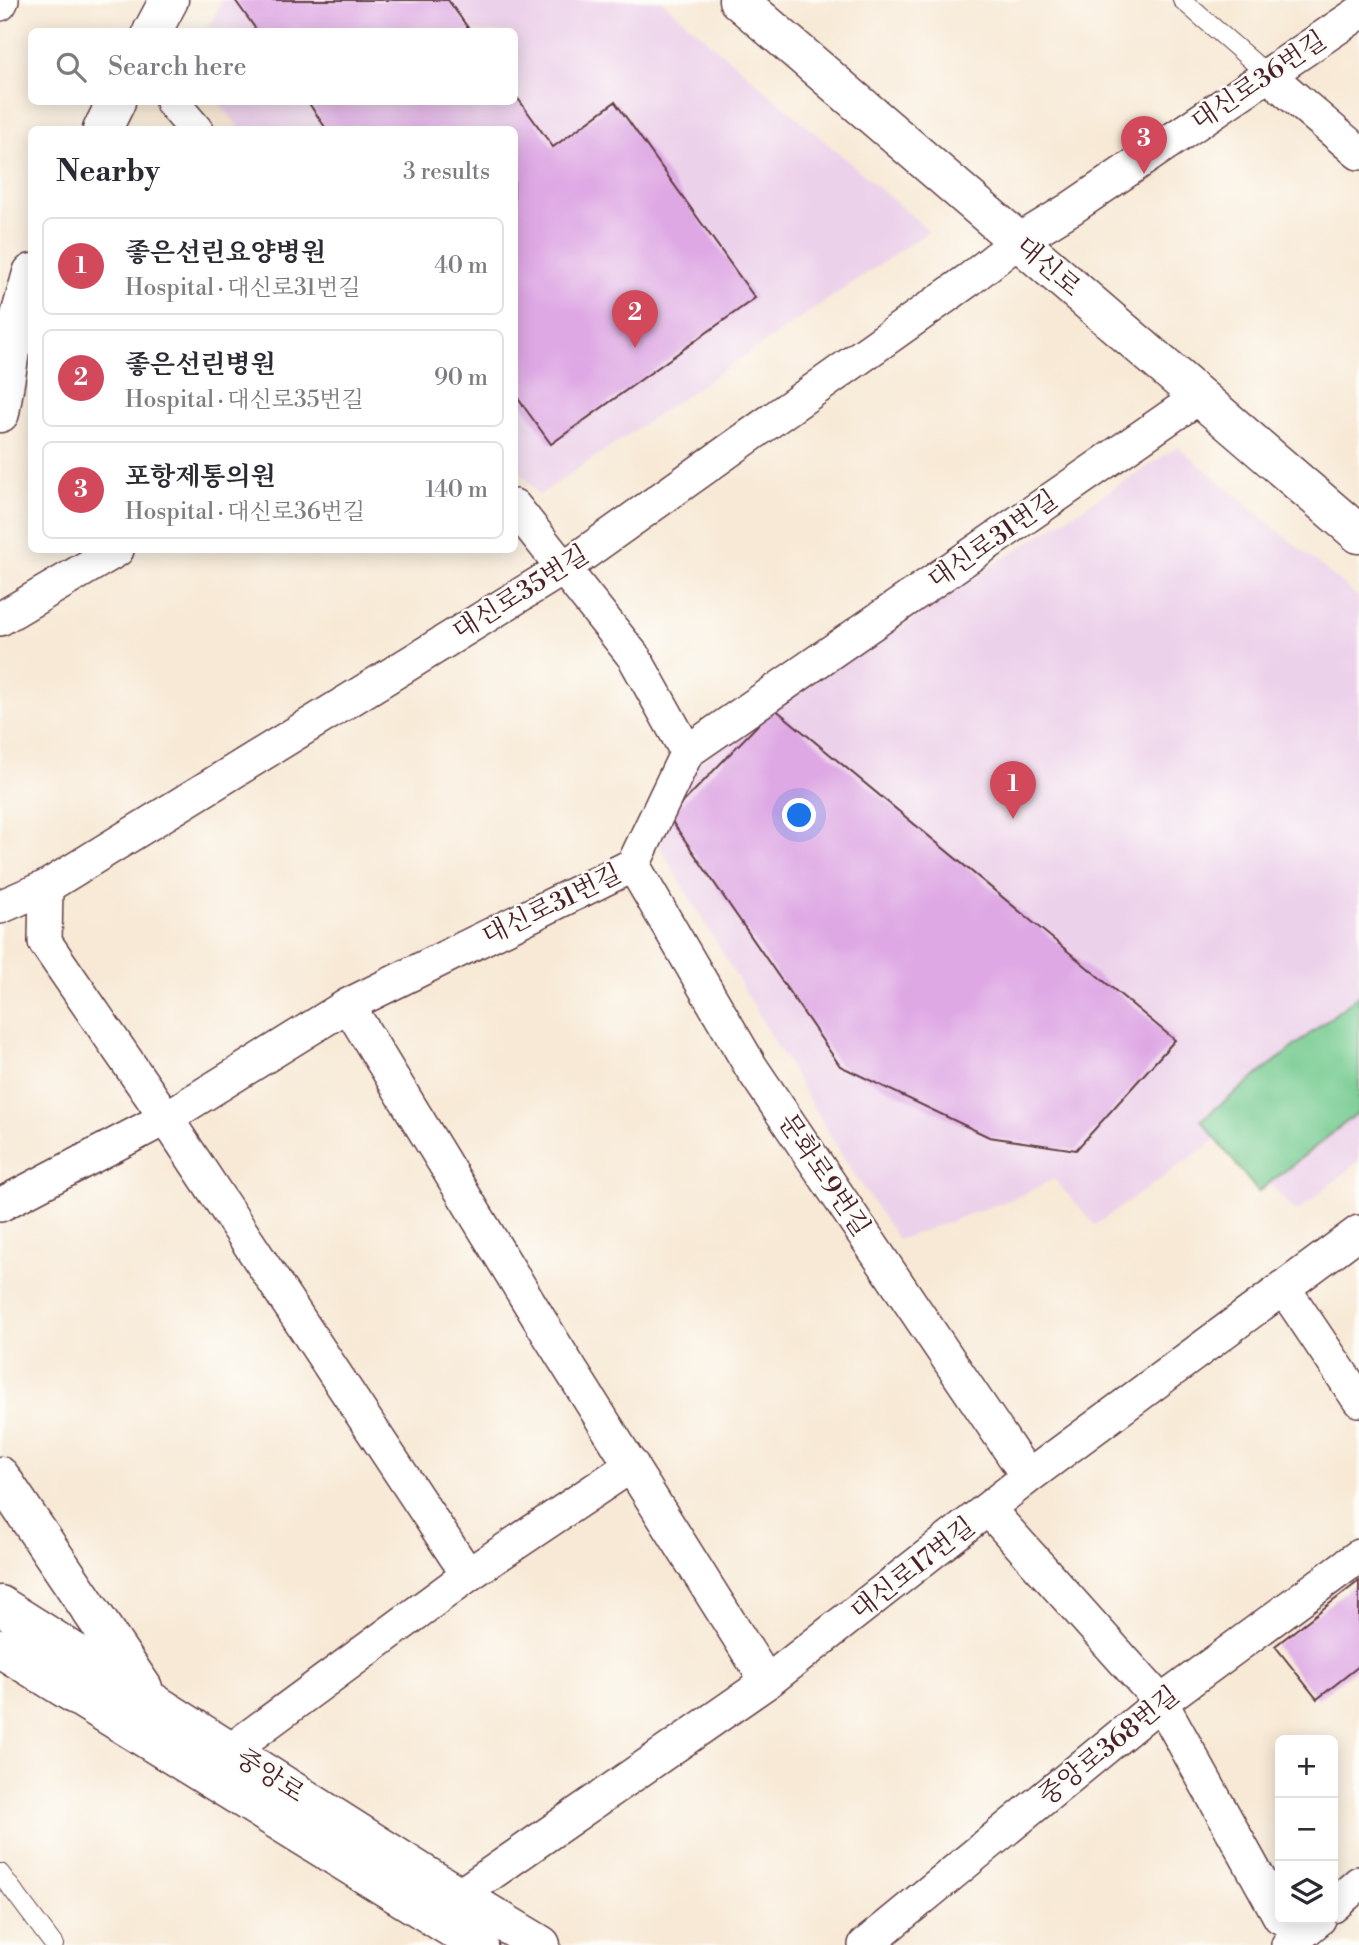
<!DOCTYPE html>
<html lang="en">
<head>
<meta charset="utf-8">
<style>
  body { margin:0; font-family:"Libre Bodoni","Noto Serif KR",serif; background:#f7f7f7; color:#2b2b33 }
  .controls { position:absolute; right:21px; bottom:21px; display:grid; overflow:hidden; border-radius:10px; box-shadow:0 4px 18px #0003 }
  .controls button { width:63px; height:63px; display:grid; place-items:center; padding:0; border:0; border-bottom:2px solid #e1e1e2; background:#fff; color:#2b2b33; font:35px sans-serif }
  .you { position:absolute; left:800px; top:816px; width:24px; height:24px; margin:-18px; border:5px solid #fff; border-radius:50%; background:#1a73e8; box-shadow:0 0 0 10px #1a73e833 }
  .badge { display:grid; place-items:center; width:46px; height:46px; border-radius:50%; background:#d1495b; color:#fff; font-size:23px; font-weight:700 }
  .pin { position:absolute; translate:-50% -58px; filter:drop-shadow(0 2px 4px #0008) }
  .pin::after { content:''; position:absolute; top:37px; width:24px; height:21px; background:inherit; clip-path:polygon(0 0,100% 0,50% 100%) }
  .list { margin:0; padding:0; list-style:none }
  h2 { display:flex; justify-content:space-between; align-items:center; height:91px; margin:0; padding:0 28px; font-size:30px }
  h2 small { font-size:23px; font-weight:400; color:#7c7c81 }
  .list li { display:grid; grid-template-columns:46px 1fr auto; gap:21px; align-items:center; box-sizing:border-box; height:98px; margin:0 14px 14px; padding:0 14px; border:2px solid #e1e1e2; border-radius:10px }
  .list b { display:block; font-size:26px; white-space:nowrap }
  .list p { margin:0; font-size:23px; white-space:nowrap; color:#7c7c81 }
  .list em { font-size:23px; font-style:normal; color:#7c7c81 }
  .icon { flex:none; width:38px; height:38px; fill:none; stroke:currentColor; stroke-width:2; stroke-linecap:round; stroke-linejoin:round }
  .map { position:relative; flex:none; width:1359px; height:1945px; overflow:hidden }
  .search { position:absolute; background:#fff; box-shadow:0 4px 18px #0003; left:28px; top:28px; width:490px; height:77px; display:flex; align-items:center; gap:18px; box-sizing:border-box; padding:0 24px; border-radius:10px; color:#7c7c81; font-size:26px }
  .panel { position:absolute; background:#fff; box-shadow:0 4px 18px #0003; left:28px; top:126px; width:490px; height:427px; border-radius:10px }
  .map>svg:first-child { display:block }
</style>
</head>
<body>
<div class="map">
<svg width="1359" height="1945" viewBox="0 0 1359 1945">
  <rect width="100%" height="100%" fill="#fdfcf7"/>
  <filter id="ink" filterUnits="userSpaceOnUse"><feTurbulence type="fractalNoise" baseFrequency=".0143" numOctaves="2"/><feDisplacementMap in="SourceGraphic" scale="14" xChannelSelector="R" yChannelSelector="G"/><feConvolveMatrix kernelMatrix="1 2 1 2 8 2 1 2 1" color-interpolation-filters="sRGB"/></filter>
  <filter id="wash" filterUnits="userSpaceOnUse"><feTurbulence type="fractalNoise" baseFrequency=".00686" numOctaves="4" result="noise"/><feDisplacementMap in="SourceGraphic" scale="28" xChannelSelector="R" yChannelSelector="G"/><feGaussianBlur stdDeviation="1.57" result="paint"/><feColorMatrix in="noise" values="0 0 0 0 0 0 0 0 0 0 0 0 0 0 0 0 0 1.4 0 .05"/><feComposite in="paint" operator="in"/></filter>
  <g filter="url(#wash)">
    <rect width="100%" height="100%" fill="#f7e9d5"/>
    <path fill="#ecd1ea" d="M223 0H661L929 231 539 495 515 465 514 130 241 129 218 102H514V32H206Z
      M1178 447 1359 598V1161L1296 1212 1224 1134 1095 1225 1054 1179 1017 1197 898 1240 843 1157 660 847 673 791 729 734Z"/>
    <path fill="#73ca8f" stroke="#5e745d" stroke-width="2" d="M1359 995V1112L1258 1192 1201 1120Z"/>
    <g id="blocks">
      <path fill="#dea8e4" d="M235 0H448L471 32H258Z
        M514 93 553 147 615 102 755 298 551 444 514 393V130H327L308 102H514Z
        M774 708 1175 1040 1076 1150 989 1137 840 1066 669 817Z
        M1359 1581V1666L1317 1699 1275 1646Z"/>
    </g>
  </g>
  <g filter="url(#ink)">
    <use href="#blocks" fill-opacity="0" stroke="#643d44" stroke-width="2"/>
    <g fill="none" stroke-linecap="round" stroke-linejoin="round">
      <g stroke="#643d44" stroke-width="20">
        <path id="service" d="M1182 0 1267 74
          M0 1873 54 1945"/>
      </g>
      <g stroke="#643d44" stroke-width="36">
        <path id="minor" d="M0 4 2 0
          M1267 74 1359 153
          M172 102 196 130
          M514 506 634 657 687 752
          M0 619 117 550
          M633 865 751 1067 1028 1477
          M46 887 45 942 166 1118 468 1575
          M0 907 46 887 564 568 970 279 1018 241 1070 209 1359 13
          M348 1005 552 1340 767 1682
          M0 1205 166 1118 348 1005 633 865 687 752 1199 397
          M1283 1287 1359 1400
          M989 1510 1161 1702 1280 1917
          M231 1750 468 1575 632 1465
          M460 1895 767 1682 1028 1477 1359 1232
          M1333 1906 1359 1883
          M865 1945 1161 1702 1359 1556
          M1288 1945 1319 1919"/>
      </g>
      <g stroke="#643d44" stroke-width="41">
        <path id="tertiary" d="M738 0 1359 534
          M152 32 169 0
          M102 130 116 102
          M0 413 10 352 32 273"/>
      </g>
      <g stroke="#643d44" stroke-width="41">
        <path id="primary" d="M0 1476 143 1688
          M0 1605 425 1875 541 1945
          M0 1648 479 1945"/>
      </g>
      <use href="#service" stroke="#fff" stroke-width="18"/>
      <use href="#minor" stroke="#fff" stroke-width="33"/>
      <use href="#tertiary" stroke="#fff" stroke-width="38"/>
      <use href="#primary" stroke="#fff" stroke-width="38"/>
    </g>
  </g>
  <g text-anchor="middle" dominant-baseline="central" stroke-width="5" stroke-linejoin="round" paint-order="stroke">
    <g font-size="26" fill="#4a1f2b" stroke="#fdfcf7">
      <text transform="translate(1259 81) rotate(-34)">대신로36번길</text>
      <text transform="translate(1048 267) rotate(41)">대신로</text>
      <text transform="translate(993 540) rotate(-35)">대신로31번길</text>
      <text transform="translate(521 593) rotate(-32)">대신로35번길</text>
      <text transform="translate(552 905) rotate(-26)">대신로31번길</text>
      <text transform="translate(824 1175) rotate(56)">문화로9번길</text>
      <text transform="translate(913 1569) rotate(-38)">대신로17번길</text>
      <text transform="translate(1109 1746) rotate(-39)">중앙로368번길</text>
      <text transform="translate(270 1776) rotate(33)">중앙로</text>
    </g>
  </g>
</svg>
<div class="controls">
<button>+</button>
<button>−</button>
<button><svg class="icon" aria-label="layers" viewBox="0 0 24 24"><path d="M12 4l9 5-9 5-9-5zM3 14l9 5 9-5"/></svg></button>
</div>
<div class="you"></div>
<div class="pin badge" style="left:1013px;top:819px">1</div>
<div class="pin badge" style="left:635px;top:348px">2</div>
<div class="pin badge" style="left:1144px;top:174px">3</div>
<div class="search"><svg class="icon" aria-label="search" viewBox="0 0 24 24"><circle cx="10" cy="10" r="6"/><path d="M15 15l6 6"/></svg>Search here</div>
<section class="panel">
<h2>Nearby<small>3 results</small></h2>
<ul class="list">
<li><span class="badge">1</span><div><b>좋은선린요양병원</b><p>Hospital · 대신로31번길</p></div><em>40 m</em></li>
<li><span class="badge">2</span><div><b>좋은선린병원</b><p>Hospital · 대신로35번길</p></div><em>90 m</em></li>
<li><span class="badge">3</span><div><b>포항제통의원</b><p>Hospital · 대신로36번길</p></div><em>140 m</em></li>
</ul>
</section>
</div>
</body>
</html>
